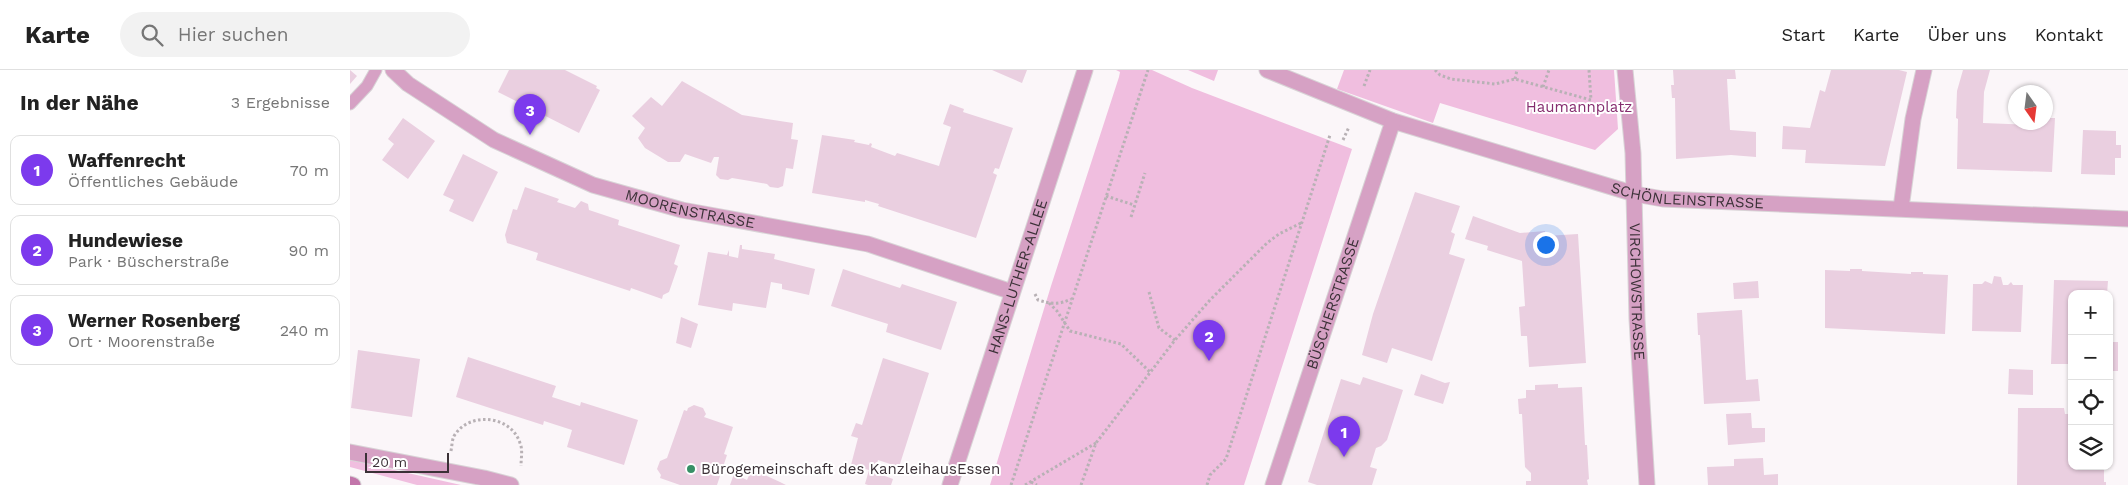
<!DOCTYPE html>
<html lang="de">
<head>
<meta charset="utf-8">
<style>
  body { margin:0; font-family:"Work Sans",sans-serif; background:#f2f2f2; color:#222 }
  .controls { position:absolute; right:15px; bottom:15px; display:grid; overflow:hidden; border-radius:10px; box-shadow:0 1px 4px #0004 }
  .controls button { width:45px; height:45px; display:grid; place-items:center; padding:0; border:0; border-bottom:1px solid #e0e0e0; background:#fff; color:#222; font:25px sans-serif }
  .compass { position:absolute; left:1658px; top:15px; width:45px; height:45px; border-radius:50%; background:#fff; box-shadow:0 1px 4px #0004; rotate:166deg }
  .scale { position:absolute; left:15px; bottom:12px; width:84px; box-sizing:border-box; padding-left:5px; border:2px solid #3b3137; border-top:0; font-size:14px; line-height:18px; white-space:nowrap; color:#3b3137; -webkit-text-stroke:4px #fff; paint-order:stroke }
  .you { position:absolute; left:1195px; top:174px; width:18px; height:18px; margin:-12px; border:4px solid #fff; border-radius:50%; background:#1a73e8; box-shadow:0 0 0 8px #1a73e833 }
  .badge { display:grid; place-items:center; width:32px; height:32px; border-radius:50%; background:#7c3aed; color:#fff; font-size:16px; font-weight:700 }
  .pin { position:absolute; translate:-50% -41px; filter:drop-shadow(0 1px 2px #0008) }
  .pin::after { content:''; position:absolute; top:26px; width:18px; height:15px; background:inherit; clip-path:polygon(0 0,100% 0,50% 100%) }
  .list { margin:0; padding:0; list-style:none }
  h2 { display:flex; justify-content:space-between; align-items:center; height:65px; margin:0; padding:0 20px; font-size:21px }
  h2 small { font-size:16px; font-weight:400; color:#767676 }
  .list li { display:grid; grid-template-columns:32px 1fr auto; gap:15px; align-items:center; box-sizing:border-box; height:70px; margin:0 10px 10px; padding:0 10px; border:1px solid #e0e0e0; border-radius:10px }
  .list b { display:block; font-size:19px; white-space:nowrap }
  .list p { margin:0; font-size:16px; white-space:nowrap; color:#767676 }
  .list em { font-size:16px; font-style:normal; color:#767676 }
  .icon { flex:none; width:28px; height:28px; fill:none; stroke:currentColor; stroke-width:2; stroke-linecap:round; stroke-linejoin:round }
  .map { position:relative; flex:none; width:1778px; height:415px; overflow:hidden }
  header { display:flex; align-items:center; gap:30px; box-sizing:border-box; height:70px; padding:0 25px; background:#fff; border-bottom:1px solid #e0e0e0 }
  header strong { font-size:24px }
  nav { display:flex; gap:28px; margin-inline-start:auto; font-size:18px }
  .search { width:350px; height:45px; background:#f2f2f2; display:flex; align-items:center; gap:12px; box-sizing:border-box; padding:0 18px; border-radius:28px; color:#767676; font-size:19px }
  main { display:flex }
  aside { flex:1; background:#fff }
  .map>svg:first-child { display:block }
</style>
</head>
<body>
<header>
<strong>Karte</strong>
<div class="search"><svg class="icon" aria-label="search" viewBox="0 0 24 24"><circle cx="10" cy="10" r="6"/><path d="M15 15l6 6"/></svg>Hier suchen</div>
<nav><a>Start</a><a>Karte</a><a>Über uns</a><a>Kontakt</a></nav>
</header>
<main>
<aside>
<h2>In der Nähe<small>3 Ergebnisse</small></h2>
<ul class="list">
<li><span class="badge">1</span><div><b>Waffenrecht</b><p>Öffentliches Gebäude</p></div><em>70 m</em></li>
<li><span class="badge">2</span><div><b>Hundewiese</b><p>Park · Büscherstraße</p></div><em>90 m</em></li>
<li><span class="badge">3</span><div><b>Werner Rosenberg</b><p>Ort · Moorenstraße</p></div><em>240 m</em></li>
</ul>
</aside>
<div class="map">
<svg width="1778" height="415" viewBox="0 0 1778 415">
  <rect width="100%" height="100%" fill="#fbf6f9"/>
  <path fill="#f0bedf" d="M766 0H802L842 18 1002 79 894 415H640L701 216 769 7 770 2Z
    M838 0H868L864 11Z
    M994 0H1264L1268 59 1245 80 1090 33 1083 53 987 19Z
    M0 390 111 415H67L0 397Z"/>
  <path fill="#eacfe0" d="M0 0 7 6 0 14Z
    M159 0H215L247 16 246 18 250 20 229 63 148 22Z
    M642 0H677L672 13Z
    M1323 0H1385L1386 9H1377L1380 60 1406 62V87L1381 85 1326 89 1325 28H1322L1321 15H1324Z
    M1481 0H1549L1557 2 1535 96 1455 93 1456 80 1432 79 1433 56 1460 58 1470 20 1475 22Z
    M1613 0H1640L1634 22 1633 53 1684 55V52H1696V48H1705L1702 102 1607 99 1608 49 1606 48 1607 21Z
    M332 11 392 45 443 53 441 69 448 70 443 99 436 98 433 116 428 118 420 117 417 114 400 111 382 108 378 110 370 109 366 105 369 87H364L361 93 335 84 330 92H318L295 78 288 68 295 58 282 46 301 27 312 36Z
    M600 34 614 39 613 42 663 58 649 99 645 98 643 103 647 105 626 168 528 136 529 134 515 130V132L462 123 472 65 505 70 504 72 519 75 520 73 522 74 521 77 545 86 547 83 589 96 601 57 593 54Z
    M53 48 85 71 58 109 32 90 44 74 38 69Z
    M1733 60 1766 61V75H1771V88H1765V105L1731 104Z
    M113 84 148 102 123 152 99 141 104 130 93 125Z
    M175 117 209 129 207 132 225 138 231 131 238 134 239 140 269 150 268 155 330 175 324 194 328 196 319 222 313 225 312 229 281 218 280 221 186 190 188 183 157 173 155 165 163 139 167 140Z
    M1065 122 1110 136 1101 162 1105 164 1099 184 1115 189 1082 291 1042 278 1037 293 1012 285 1023 244Z
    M1123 146 1170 163 1195 161V166L1228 164 1236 293 1179 297 1177 266H1171L1169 237 1175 236 1172 191 1137 180 1138 176 1115 169Z
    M390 175H392V179L425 184 424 189 465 199 459 225 432 219V214L421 212 416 238 383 233 382 241 348 235 358 182 377 185 379 180V186L388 188Z
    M493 199 550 218 552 214 607 232 591 280 536 262 538 254 481 236Z
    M1500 199H1512V201L1561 204V202H1573V204L1598 205 1595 264 1475 258V200L1500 201Z
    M1644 206 1651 207 1653 215H1658L1661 212 1663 215H1673L1671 262 1622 261 1623 214H1632L1635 211 1642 214Z
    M1704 210 1758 211 1757 224H1722V294H1701Z
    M1408 211 1409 228 1384 229 1383 213Z
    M1392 240 1396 310 1408 309 1410 331 1354 334 1350 265H1348L1347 243Z
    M331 247 348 254 341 278 326 273Z
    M1759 272H1768V301H1759Z
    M8 280 70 289 62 347 1 338Z
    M118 287 206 316 202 327 230 336 231 332 288 350 274 395 217 377 222 360 194 351 193 355 106 327Z
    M533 288 579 303 549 397 528 390 524 402 543 409 541 415H518L515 414 519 400 501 395 508 368 501 366 506 353 512 355Z
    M1659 299 1683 300V325L1658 324Z
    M1071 304 1095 313 1100 312 1093 334 1064 325Z
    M1013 307 1053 320 1037 370 1031 376 1026 378 1020 397 1027 399 1022 415H967L958 412 991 309 1010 315Z
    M1208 314V318L1232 317 1235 375H1237L1238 394 1239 409 1237 410 1238 415H1176V411H1181V403L1175 397 1172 344H1169L1168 329 1176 328V320H1185V315Z
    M344 335 353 338 356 344 354 347 383 357 374 384 377 385 367 415H330L310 408 311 405 307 399 310 391 317 388 334 340 337 341 338 338Z
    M1668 338H1714L1715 344H1722V396H1752L1751 399 1754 400V412H1756V415H1667Z
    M1401 343 1402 358H1415V372L1378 375 1376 344Z
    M1413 388 1414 405 1428 404V415H1358L1357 397 1384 396V389Z
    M402 399 430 412 436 415H380L384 404 397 410Z"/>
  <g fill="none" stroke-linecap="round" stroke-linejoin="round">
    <g stroke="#d8d3d6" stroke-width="13">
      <path id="lane" d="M0 34 17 16 26 0"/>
    </g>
    <g stroke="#d8d3d6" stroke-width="17">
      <g id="street">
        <path id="s1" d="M43 0 58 14 144 70 243 115 332 140 518 174 662 222"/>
        <path id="s2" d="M917 0 1043 51 1285 124 1313 129 1778 149"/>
        <path id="s3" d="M1275 0 1283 83 1287 249 1297 415"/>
        <path d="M1551 138 1563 49 1574 0"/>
        <path d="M0 382 134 408 161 415"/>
        <path id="s4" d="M600 415 735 0"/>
        <path id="s5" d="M923 415 1043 51"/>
      </g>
    </g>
    <g stroke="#d8d3d6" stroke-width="17">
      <path id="secondary" d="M0 414 3 415"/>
    </g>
    <path stroke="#b8b1b5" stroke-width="3" stroke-dasharray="2.5 2.5" stroke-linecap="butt" d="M1085 0 1090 5 1101 9 1145 14 1165 9 1241 30 1239 0
      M1165 9 1167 0
      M1014 16 1020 0
      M1193 17 1199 0
      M993 70 999 57
      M756 126 784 135
      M781 147 795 103
      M799 222 809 258 825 270
      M685 224 688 230C701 234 709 235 721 229
      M699 233 707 241 720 261 771 274 800 302
      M101 381C102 376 102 370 104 366 119 341 161 345 170 373 173 380 171 388 171 396
      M681 412 687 415
      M661 415 798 0
      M675 415 746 373
      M731 415 746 373 825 270 860 230 917 173 929 164 951 153
      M857 415 860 405 876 389 980 65"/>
    <use href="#lane" stroke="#d6a1c4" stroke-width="11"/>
    <use href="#street" stroke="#d6a1c4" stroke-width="15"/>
    <use href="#secondary" stroke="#c275aa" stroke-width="15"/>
  </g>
  <circle fill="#379066" stroke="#fff" stroke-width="2" cx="341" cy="399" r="5"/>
  <g text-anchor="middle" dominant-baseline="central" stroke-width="4" stroke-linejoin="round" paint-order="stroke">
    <g font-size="15" fill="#862d6f" stroke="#fff">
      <text x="1229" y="37">Haumannplatz</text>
    </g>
    <g font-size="15" fill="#3b3137" stroke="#fff">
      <text stroke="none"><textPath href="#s2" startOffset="441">SCHÖNLEINSTRASSE</textPath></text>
      <text stroke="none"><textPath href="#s1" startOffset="332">MOORENSTRASSE</textPath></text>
      <text stroke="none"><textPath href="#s4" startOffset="219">HANS-LUTHER-ALLEE</textPath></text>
      <text stroke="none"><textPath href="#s3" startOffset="222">VIRCHOWSTRASSE</textPath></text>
      <text stroke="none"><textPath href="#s5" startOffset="191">BÜSCHERSTRASSE</textPath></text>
    </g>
    <g font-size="15" fill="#3b3137" stroke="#fff" text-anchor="start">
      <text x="351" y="399">Bürogemeinschaft des KanzleihausEssen</text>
    </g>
  </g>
</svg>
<div class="controls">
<button>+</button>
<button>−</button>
<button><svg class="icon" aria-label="locate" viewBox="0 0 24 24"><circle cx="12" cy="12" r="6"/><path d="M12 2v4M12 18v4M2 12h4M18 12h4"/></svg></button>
<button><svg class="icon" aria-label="layers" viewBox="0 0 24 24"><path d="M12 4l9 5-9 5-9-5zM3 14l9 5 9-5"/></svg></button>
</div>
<svg class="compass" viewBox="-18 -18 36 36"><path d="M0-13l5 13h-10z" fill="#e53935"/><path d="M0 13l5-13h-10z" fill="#767676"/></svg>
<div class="scale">20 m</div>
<div class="you"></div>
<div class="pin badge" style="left:994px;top:387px">1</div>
<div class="pin badge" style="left:859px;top:291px">2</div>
<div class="pin badge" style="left:180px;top:65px">3</div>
</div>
</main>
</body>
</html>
